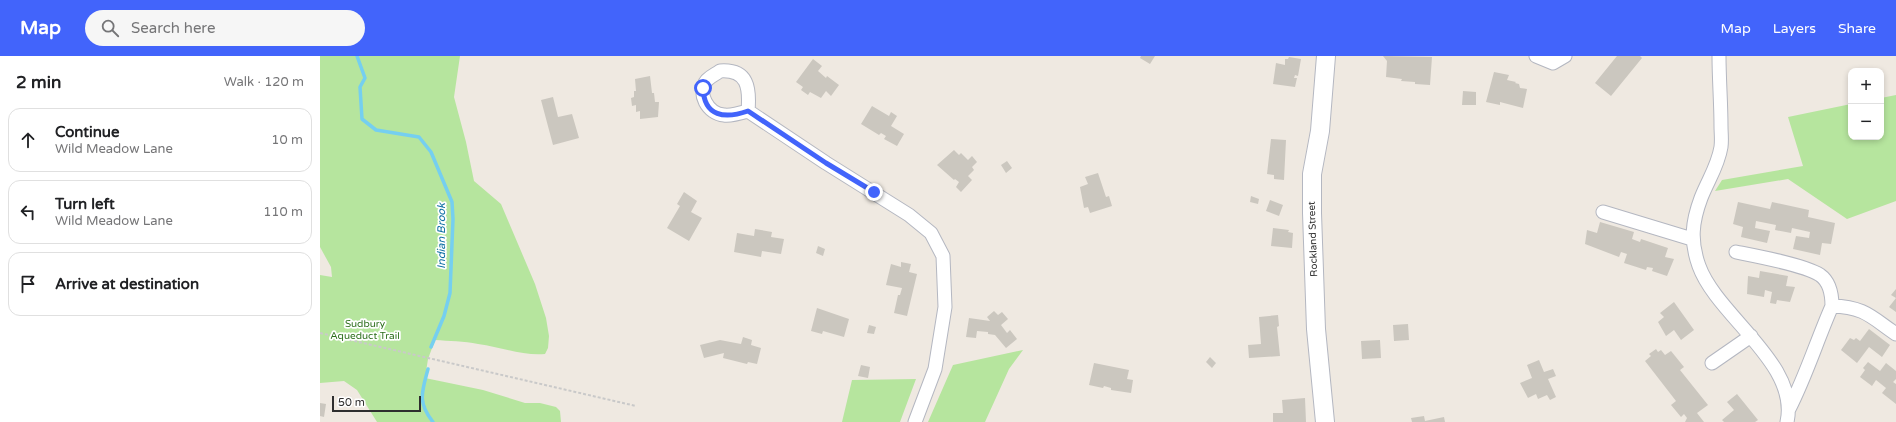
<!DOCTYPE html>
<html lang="en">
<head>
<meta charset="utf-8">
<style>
  body { margin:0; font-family:"Varela Round",sans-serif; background:#f6f6f6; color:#202124 }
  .controls { position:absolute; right:12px; top:12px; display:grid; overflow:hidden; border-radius:8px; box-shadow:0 2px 6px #0003 }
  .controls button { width:36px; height:36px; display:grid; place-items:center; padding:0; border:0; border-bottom:1px solid #e0e0e0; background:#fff; color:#202124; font:20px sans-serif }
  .scale { position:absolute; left:12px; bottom:10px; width:89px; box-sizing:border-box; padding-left:4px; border:2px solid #2e2e2e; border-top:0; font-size:11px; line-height:14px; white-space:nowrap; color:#2e2e2e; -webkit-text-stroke:3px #fff; paint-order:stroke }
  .stop { position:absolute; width:12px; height:12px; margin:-9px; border:3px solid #4264fb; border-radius:50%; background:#fff }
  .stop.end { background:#4264fb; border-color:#fff; box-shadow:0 1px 4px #0008 }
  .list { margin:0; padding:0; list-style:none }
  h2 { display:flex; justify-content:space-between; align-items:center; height:52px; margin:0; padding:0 16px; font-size:17px }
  h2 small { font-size:13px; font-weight:400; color:#757577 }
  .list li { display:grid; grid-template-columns:26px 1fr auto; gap:12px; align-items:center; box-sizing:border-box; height:64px; margin:0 8px 8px; padding:0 8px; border:1px solid #e0e0e0; border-radius:12px }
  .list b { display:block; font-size:15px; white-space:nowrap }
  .list p { margin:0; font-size:13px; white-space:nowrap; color:#757577 }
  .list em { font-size:13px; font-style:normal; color:#757577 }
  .icon { flex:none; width:22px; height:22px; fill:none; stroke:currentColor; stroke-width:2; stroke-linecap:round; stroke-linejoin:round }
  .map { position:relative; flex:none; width:1576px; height:366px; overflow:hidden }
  header { display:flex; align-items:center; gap:24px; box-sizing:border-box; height:56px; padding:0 20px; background:#4264fb; color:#fff }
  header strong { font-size:19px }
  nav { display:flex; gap:22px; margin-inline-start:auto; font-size:14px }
  .search { width:280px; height:36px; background:#f6f6f6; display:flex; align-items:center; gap:10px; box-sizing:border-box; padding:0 14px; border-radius:22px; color:#757577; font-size:15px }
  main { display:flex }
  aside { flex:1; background:#fff }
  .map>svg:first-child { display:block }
</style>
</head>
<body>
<header>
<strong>Map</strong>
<div class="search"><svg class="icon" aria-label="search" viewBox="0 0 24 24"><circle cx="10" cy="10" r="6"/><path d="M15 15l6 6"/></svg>Search here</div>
<nav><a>Map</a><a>Layers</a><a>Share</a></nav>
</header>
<main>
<aside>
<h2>2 min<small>Walk · 120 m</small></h2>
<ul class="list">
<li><svg class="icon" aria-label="ahead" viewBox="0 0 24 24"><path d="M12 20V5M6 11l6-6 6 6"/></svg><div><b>Continue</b><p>Wild Meadow Lane</p></div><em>10 m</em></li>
<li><svg class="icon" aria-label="left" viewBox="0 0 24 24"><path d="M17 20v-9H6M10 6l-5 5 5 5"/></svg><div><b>Turn left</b><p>Wild Meadow Lane</p></div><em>110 m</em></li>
<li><svg class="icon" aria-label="arrive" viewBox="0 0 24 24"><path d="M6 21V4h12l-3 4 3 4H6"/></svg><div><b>Arrive at destination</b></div></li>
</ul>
</aside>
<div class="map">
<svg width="1576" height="366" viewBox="0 0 1576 366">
  <rect width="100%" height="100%" fill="#efe9e1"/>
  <path fill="#b6e59e" d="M0 0H140L134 41 146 86 154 125 181 148 215 228 226 262 229 280 228 292 225 298C203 300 181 291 158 288 144 285 129 285 115 284L108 303 105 322 163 334 205 347H220L236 351 240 355 241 366H57L37 334 24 325 0 327V219L12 221 11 211 0 191Z
    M1576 39V145L1527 163 1468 123 1395 135 1402 124 1483 110 1468 61 1531 48V81H1561V42Z
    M703 294 689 313 665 366H608L633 309Z
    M596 323 580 366H522L532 324Z"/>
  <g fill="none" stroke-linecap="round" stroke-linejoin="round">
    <path stroke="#75cff0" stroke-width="3.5" d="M37 0 45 22 40 31 42 63 56 74 99 81 111 96 132 146 133 163 130 237 124 260 111 291
      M108 313C102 336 97 346 113 366"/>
  </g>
  <path fill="#cbc7bf" d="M821 0H835L830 8 820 2Z
    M1063 0 1112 1 1110 29 1095 28V26L1081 25 1082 23 1066 21 1067 5Z
    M1297 0H1320L1322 2 1291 40 1275 27Z
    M969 1 981 3 978 20 975 19 974 22H977L975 31 953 28 956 7 965 9V3H968Z
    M493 3 502 10 498 15 506 22 507 20 519 29 511 40 506 35 501 42 490 36 488 39 481 34 483 31 476 26Z
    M1174 16 1189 19 1187 24 1196 26 1195 27 1199 28 1200 32 1207 33 1203 52 1180 46V49L1166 46Z
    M330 20 332 37H334L335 46H339L338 61 320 63V55L316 56V49L312 50 311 42 314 41V35H316L315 23Z
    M1143 35 1156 36V49H1142Z
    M233 41 238 61 252 58 259 82 233 89 221 44Z
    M552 50 569 60 571 56 577 60 571 70 584 78 577 90 564 83 566 80 561 77 559 79 541 68Z
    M951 83 966 84 964 124 954 123V119L947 118Z
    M634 94 639 99 641 97 648 104 652 100 657 106 652 111 654 114 648 120 652 124 641 136 636 131 639 126 635 123 634 124 617 109Z
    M687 105 692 112 686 117 681 109Z
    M778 117 786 141 789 140 792 150 770 157 768 151 764 152 760 131 768 128 765 121Z
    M364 136 377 145 371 156 382 162 369 185 347 172 360 150 357 148Z
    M931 140 939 143 938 148 930 146Z
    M950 144 963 149 959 160 946 155Z
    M1418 146 1450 153 1452 146 1489 154 1488 161 1515 167 1511 188 1502 187 1500 199 1473 193 1476 180 1489 182 1490 176 1472 172 1471 177 1455 174 1456 169 1436 165 1435 172 1450 175 1447 187 1421 181 1423 171 1413 168Z
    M1280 166 1314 176 1312 183 1320 186 1321 183 1348 192 1345 201 1354 203 1347 220 1332 215 1333 212 1327 211 1326 214 1304 207 1307 198 1301 196 1299 201 1265 188 1267 174 1277 177Z
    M953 172 969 174 968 176 973 177 972 192 951 190Z
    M435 173 452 176 451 181 464 183 461 198 442 195 441 201 414 196 417 177 434 180Z
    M498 190 505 193 503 200 496 197Z
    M581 206 591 208 589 216 597 218 587 260 574 257 578 239H580L582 232 566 229 571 208 581 211Z
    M1440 215 1468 220 1466 230 1475 231 1470 246 1457 244 1456 248 1450 247 1452 236 1445 234 1444 241 1427 238 1428 220 1439 222Z
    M1576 233V256L1569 251 1576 242 1571 239Z
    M1354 246 1374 274 1361 284 1354 274 1346 280 1338 266 1344 261 1340 257Z
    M497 252 529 263 524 281 503 275 502 278 491 275Z
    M674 255 678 259 682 256 688 263 681 269 687 277 690 274 697 283 686 292 675 279 668 278V276L657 275 656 282 646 281 649 262 670 265 667 261Z
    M958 259 959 270 957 271 960 300 929 302 928 289 941 288 939 261Z
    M1088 268 1089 284 1074 285 1073 269Z
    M549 269 556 271 554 278 547 277Z
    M1549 273 1570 289 1562 301 1549 291 1537 307 1521 294 1530 282 1534 284 1536 282 1540 285Z
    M423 281 432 284 431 289 441 292 437 308 428 306 427 308 403 302 404 297 384 302 380 289 400 284 421 288Z
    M1060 284 1061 302 1042 303 1041 285Z
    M1336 293 1338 296 1341 294 1345 299 1351 295 1364 311 1360 314 1388 349 1377 357 1384 366H1365L1367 362 1364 358 1361 361 1351 349 1356 345 1325 305 1331 300 1329 298Z
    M890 301 896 307 892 312 886 306Z
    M1219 304 1224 316 1233 313 1236 320 1228 323 1236 341 1230 344 1227 339 1218 343 1216 338 1208 342 1200 327 1212 322 1207 309Z
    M1548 306 1560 315 1566 307 1576 315V323L1573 326 1576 328V348L1562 337 1566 332 1556 324 1552 330 1540 321 1545 314 1543 312Z
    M774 307 809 314 807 323 813 324 811 337 791 334V332L784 330 783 332 769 329Z
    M541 309 550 311 548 322 538 320Z
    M1417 338 1438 364 1435 366H1404L1402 364 1414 354 1407 346Z
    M985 342 986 366H953V357H963L962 344Z
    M0 347 6 348 4 361 0 360Z
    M1104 360 1105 365 1124 361 1125 366H1092L1091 362Z"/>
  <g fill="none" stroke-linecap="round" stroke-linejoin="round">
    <g stroke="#b4b7c1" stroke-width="15">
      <path id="street" d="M1216 0 1233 7 1245 0
        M1399 0C1399 23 1401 47 1401 70 1401 77 1402 84 1401 91 1398 110 1388 124 1381 142 1372 166 1370 185 1379 210 1397 260 1480 308 1467 366
        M400 15C428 13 430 32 428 55 421 57 411 60 404 59 388 58 376 37 387 24 391 20 396 18 400 15Z
        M428 55 506 107 589 159 611 177 623 200 625 251 615 313 595 366
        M1283 156 1372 183
        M1416 196C1436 200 1485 209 1500 219 1510 226 1512 239 1512 250
        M1392 307 1431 280
        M1469 353C1486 320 1497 284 1512 250 1545 251 1551 261 1576 278"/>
    </g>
    <g stroke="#b4b7c1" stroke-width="20">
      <path id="secondary" d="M1005 366 996 273 992 157V118L1000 75 1006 0"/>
    </g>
    <path stroke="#c9c9c9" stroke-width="2" stroke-dasharray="3 2" stroke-linecap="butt" d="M0 277 316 350"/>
    <use href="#street" stroke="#fff" stroke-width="13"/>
    <use href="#secondary" stroke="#fff" stroke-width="18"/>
  </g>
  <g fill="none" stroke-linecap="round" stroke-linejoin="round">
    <path stroke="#4264fb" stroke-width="5" d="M383 32C384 61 405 63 428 55L506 107 554 136"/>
  </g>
  <g text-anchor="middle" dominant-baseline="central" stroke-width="3.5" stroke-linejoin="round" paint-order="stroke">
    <g font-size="10" fill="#2e2e2e" stroke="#fff">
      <text transform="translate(993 183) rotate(-92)">Rockland Street</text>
    </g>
    <g font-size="10" fill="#2c6e1b" stroke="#fff">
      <text x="45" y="268">Sudbury<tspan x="45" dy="12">Aqueduct Trail</tspan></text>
    </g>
    <g font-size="11" font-style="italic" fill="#0d6fa3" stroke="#fff">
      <text transform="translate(121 180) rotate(-90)">Indian Brook</text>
    </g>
  </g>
</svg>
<div class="controls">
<button>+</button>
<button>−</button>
</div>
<div class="scale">50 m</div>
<div class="stop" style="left:383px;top:32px"></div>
<div class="stop end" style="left:554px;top:136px"></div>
</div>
</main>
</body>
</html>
